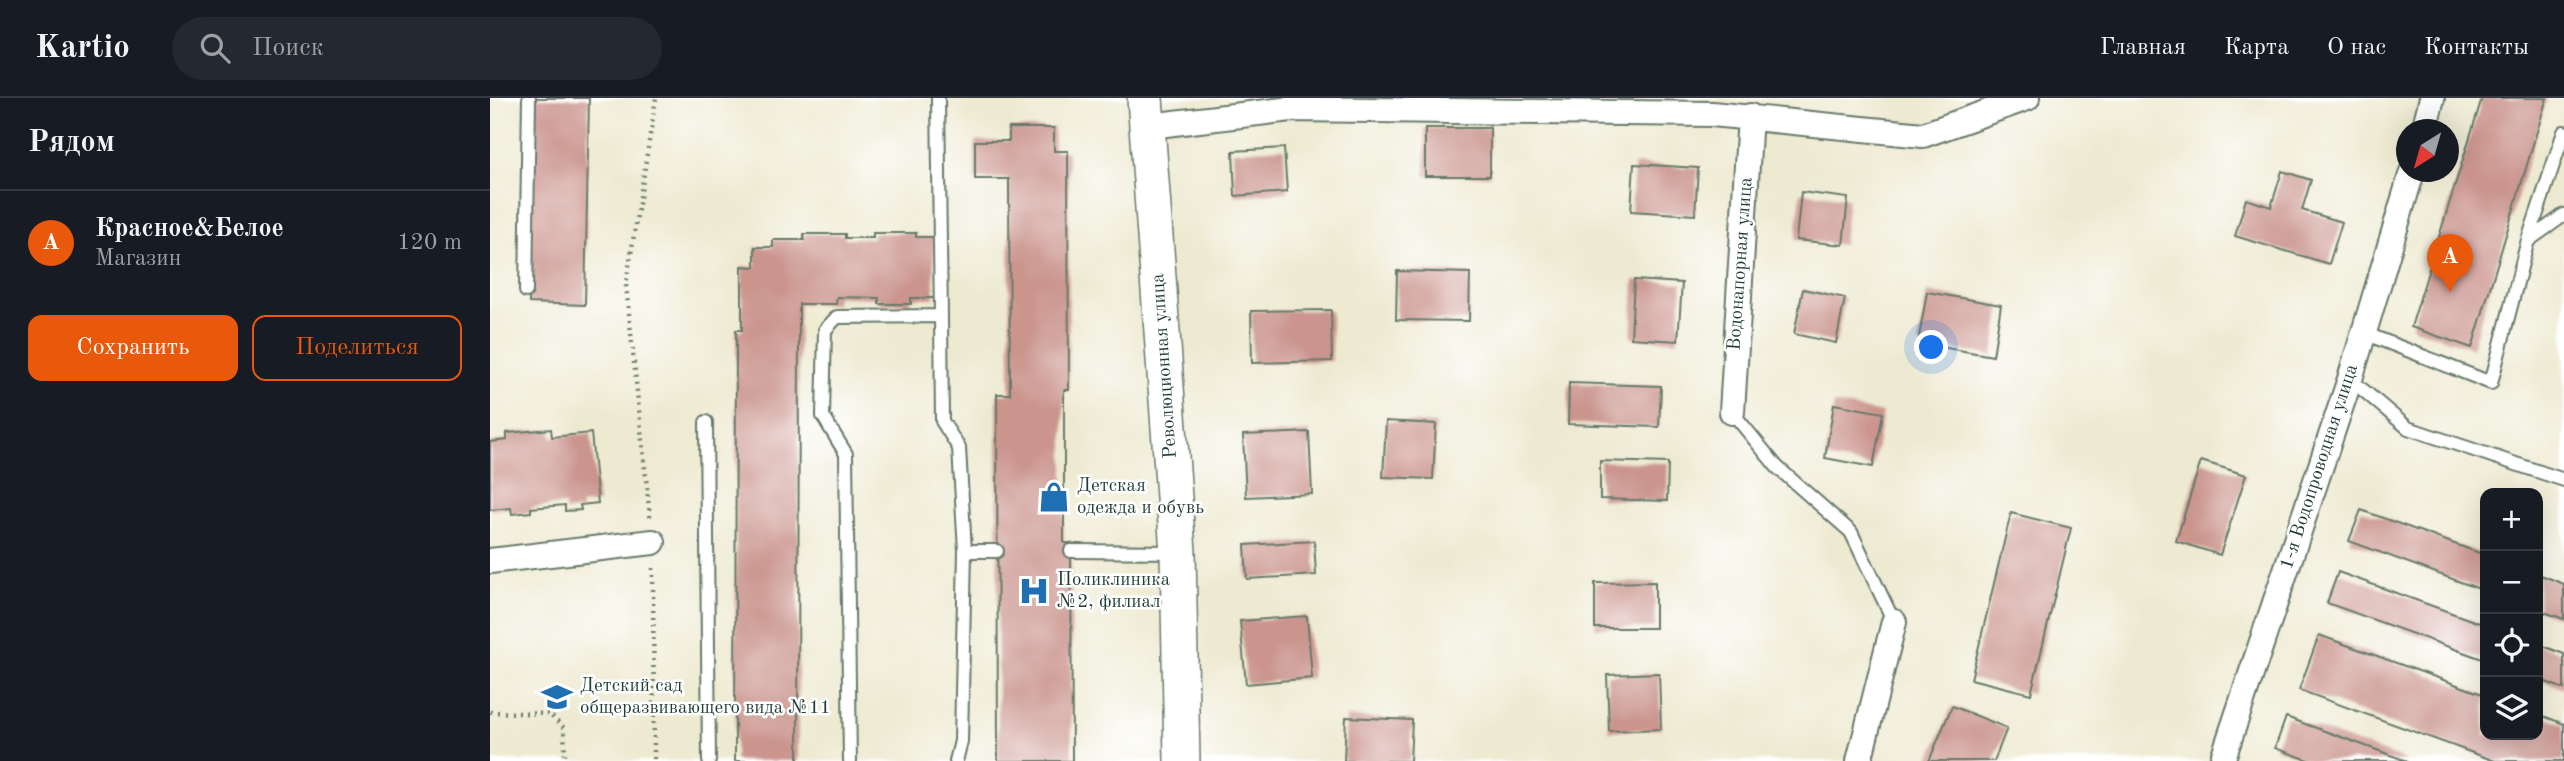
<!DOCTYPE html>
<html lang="ru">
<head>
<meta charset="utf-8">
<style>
  body { margin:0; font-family:"Old Standard TT",serif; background:#242831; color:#f1f3f6 }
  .controls { position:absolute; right:21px; bottom:21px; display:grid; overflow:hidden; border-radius:14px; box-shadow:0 7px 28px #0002 }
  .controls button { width:63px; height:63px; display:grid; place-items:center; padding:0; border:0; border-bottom:2px solid #363941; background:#171b24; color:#f1f3f6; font:35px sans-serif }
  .compass { position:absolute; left:1906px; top:21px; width:63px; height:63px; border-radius:50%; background:#171b24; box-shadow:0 7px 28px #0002; rotate:217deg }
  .you { position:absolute; left:1442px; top:250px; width:24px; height:24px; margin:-18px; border:5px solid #fff; border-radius:50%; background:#1a73e8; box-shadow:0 0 0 10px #1a73e833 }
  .badge { display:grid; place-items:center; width:46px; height:46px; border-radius:50%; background:#ea580c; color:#fff; font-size:23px; font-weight:700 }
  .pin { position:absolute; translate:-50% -58px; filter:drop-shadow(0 2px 4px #0008) }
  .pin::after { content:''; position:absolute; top:37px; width:24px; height:21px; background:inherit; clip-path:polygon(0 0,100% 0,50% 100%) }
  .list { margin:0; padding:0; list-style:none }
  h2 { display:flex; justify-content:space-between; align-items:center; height:91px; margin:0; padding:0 28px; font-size:30px }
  h2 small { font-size:23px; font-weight:400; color:#9ea1a6 }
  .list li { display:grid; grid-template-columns:46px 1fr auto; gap:21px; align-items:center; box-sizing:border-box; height:105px; padding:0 28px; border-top:2px solid #363941 }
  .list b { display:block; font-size:26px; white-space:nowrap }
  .list p { margin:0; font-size:23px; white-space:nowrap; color:#9ea1a6 }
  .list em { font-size:23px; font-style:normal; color:#9ea1a6 }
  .actions { display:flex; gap:14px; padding:21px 28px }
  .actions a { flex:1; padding:16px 0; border:2px solid #ea580c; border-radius:14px; text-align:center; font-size:24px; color:#ea580c }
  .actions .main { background:#ea580c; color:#fff }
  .icon { flex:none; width:38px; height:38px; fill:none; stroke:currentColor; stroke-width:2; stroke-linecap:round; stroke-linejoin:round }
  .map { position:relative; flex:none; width:2074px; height:663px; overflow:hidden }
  header { display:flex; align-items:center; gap:42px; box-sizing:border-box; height:98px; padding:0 35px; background:#171b24; border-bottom:2px solid #363941 }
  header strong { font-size:33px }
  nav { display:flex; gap:38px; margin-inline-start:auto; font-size:24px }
  .search { width:490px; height:63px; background:#242831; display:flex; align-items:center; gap:18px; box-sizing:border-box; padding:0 24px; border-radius:38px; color:#9ea1a6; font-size:26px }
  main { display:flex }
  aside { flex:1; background:#171b24 }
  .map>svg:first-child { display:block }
</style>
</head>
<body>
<header>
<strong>Kartio</strong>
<div class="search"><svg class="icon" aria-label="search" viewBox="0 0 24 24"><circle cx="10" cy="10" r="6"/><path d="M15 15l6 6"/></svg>Поиск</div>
<nav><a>Главная</a><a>Карта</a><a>О нас</a><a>Контакты</a></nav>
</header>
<main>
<aside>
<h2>Рядом<small></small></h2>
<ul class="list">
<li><span class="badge">A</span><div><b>Красное&amp;Белое</b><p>Магазин</p></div><em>120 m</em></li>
</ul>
<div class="actions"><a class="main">Сохранить</a><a>Поделиться</a></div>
</aside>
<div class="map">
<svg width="2074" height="663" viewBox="0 0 2074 663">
  <rect width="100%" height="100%" fill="#fff"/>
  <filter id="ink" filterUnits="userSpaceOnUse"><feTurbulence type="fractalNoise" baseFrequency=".0143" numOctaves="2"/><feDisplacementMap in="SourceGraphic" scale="14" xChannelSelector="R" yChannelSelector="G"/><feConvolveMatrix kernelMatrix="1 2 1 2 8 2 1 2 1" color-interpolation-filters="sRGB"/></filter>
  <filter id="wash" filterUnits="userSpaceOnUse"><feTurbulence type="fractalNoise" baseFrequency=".00686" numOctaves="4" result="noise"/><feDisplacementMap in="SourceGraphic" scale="28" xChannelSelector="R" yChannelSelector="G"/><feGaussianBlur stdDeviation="1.57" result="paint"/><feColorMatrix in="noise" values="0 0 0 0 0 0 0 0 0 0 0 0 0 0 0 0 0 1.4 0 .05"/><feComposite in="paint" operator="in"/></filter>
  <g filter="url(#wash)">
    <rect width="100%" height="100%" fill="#eeead2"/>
    <g id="blocks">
      <path fill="#cb958e" d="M43 0H99L95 207 39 205Z
        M1992 0H2057L1982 250 1921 229Z
        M519 30H564V53H578L579 292H574V445H581L582 663H508L507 296H520L519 81H485V43H519Z
        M935 30H1000V78H935Z
        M794 50 797 94 745 98 743 53Z
        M1144 66 1208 70 1205 117 1141 113Z
        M1792 73 1821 82 1812 112 1852 124 1839 166 1745 138 1756 101 1781 109Z
        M1311 94 1358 100 1353 147 1306 142Z
        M383 135H426V139H444V200H421V206H389V200L347 199 346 206H309L308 663H245L246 232H252V168L265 169V149H283V142H314V136H355V140H383Z
        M907 173 980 175 979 223 906 222Z
        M1144 182 1192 185 1188 243 1141 240Z
        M1313 191 1355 200 1346 245 1304 236Z
        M1437 194 1511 207 1503 258 1428 245Z
        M841 212 842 263 762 265 761 213Z
        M1079 285 1171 288 1169 329 1078 326Z
        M1344 306 1393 315 1383 369 1335 360Z
        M896 323 946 326 943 381 893 379Z
        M61 331 62 339 101 335 108 405 90 407 91 412 75 413V407L41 410V414L22 416 21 410 0 412V344L17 342V335Z
        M819 334 822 396 756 399 753 337Z
        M1110 363 1178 365 1177 403 1110 401Z
        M1711 363 1756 377 1730 457 1686 443Z
        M1871 412 1995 457V493L1859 443Z
        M1521 415 1581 430 1541 596 1481 581Z
        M824 443 826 477 757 481 755 447Z
        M1848 474 1995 527V562L1837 505Z
        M2048 476 2074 486V521L2048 512Z
        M1165 484V530H1105V485Z
        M817 518 822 580 756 586 750 523Z
        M1829 537 1995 597V637H2048V616L2074 626V663H2005L1809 592Z
        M2048 546 2074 556V591L2048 581Z
        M1169 575 1171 631 1119 633 1117 577Z
        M1462 608 1517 630 1504 663H1439Z
        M856 619 922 622 920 663H854Z
        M1796 619 1917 663H1821L1785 650Z"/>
    </g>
  </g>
  <g filter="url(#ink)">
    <use href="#blocks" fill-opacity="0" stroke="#677a6b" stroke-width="2"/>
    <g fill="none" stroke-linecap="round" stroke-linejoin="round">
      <g stroke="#677a6b" stroke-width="16">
        <path id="lane" d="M2039 142 2074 117
          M36 193 39 0
          M451 218 452 323 469 350 475 453
          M1874 235 2001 285 2038 142 2074 34
          M1860 281 1918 330 2074 382
          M1242 314 1287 369 1361 434 1404 524
          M216 324 219 663
          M581 453 686 454
          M360 663 356 356 333 318 335 232 347 219 451 218 448 0
          M466 663 471 643 475 453H507"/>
      </g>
      <g stroke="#677a6b" stroke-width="28">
        <path id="street" d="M659 28 801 11 1222 16 1433 37 1537 0
          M1934 32 1942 0
          M1242 314 1260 18
          M0 463 163 444
          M1369 663 1404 524
          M1732 663 1860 281 1922 74"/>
      </g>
      <g stroke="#677a6b" stroke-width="38">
        <path id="secondary" d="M655 0 688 454 692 663"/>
      </g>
      <path stroke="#677a6b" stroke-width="4.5" stroke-dasharray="2 5" stroke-linecap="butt" d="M160 419 136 187 166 0
        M163 470 164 663
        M0 614 59 616 74 630 75 663"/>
      <use href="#lane" stroke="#fff" stroke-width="12"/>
      <use href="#street" stroke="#fff" stroke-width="24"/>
      <use href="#secondary" stroke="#fff" stroke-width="35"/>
    </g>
  </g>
  <defs>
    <g id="shop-bare" transform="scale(2.415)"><path d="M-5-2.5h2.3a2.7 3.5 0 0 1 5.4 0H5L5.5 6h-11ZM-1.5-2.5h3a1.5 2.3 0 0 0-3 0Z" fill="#1f6fb2" stroke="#fff" stroke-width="2.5" paint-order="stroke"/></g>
    <g id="hospital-bare" transform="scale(2.415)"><path d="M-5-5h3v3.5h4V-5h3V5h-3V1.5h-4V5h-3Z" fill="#1f6fb2" stroke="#fff" stroke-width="2.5" paint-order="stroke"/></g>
    <g id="school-bare" transform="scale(2.415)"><path d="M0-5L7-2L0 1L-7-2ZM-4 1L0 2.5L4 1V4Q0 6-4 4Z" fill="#1f6fb2" stroke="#fff" stroke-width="2.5" paint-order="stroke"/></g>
  </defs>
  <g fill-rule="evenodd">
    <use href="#shop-bare" x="564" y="399"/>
    <use href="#hospital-bare" x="544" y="493"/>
    <use href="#school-bare" x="67" y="599"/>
  </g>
  <g text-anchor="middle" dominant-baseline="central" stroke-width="5" stroke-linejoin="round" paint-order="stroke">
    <g font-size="19" fill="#1f3d34" stroke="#fff">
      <text transform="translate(1251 166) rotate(-86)">Водонапорная улица</text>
      <text transform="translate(675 268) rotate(-94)">Революционная улица</text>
      <text transform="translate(1830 369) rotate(-72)">1-я Водопроводная улица</text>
    </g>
    <g font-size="19" fill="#1f3d34" stroke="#fff" text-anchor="start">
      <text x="587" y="388">Детская<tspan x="587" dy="22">одежда и обувь</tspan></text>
      <text x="567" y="482">Поликлиника<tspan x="567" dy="22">№2, филиал</tspan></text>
      <text x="90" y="588">Детский сад<tspan x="90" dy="22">общеразвивающего вида №11</tspan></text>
    </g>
  </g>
</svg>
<div class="controls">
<button>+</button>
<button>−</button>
<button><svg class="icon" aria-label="locate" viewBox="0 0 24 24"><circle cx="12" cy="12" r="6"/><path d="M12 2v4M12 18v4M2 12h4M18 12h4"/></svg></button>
<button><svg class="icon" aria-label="layers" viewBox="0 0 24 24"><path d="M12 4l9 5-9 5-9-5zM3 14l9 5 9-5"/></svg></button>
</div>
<svg class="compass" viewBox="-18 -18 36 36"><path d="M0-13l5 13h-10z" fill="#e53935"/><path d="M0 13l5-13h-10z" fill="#9ea1a6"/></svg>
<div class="you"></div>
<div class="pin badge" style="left:1960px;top:194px">A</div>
</div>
</main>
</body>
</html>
